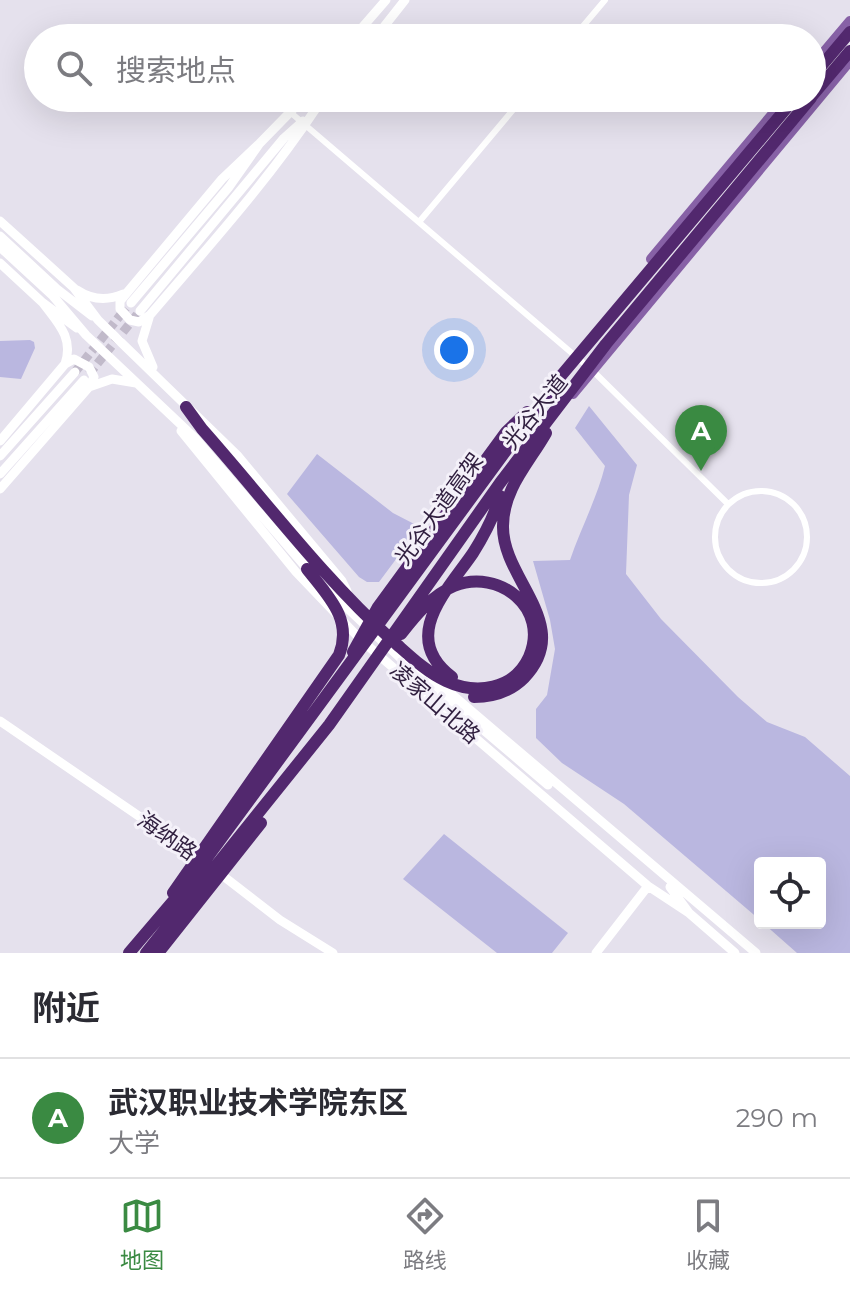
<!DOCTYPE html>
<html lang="zh">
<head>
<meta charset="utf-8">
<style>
  body { margin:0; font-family:Montserrat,"Noto Sans SC",sans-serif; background:#f2f2f3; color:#2b2b33 }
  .controls { position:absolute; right:24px; bottom:24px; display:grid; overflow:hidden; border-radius:8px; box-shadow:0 8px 32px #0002 }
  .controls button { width:72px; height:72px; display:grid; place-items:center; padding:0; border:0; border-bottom:2px solid #e1e1e2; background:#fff; color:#2b2b33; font:40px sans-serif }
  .you { position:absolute; left:454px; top:350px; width:28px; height:28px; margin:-20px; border:6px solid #fff; border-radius:50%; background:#1a73e8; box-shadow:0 0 0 12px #1a73e833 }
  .badge { display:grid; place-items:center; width:52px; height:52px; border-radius:50%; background:#3a8a42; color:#fff; font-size:26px; font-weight:700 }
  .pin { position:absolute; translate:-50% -66px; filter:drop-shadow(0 2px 4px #0008) }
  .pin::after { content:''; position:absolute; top:42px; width:28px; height:24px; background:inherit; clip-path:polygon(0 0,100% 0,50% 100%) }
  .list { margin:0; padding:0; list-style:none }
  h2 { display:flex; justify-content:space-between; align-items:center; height:104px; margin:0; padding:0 32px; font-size:34px }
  h2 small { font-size:26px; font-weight:400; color:#7c7c81 }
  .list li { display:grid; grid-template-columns:52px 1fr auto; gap:24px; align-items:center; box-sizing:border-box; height:120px; padding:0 32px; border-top:2px solid #e1e1e2 }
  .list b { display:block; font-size:30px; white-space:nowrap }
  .list p { margin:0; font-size:26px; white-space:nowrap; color:#7c7c81 }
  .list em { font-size:26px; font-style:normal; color:#7c7c81 }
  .icon { flex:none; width:44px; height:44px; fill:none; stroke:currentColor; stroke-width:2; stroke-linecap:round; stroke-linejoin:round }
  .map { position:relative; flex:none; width:850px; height:953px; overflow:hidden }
  .search { position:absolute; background:#fff; box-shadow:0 8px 32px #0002; left:24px; right:24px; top:24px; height:88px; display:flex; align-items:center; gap:20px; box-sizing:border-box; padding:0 28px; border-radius:44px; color:#7c7c81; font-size:30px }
  .sheet { height:224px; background:#fff }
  nav { display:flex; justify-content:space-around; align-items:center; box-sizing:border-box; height:112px; border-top:2px solid #e1e1e2; background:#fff; font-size:22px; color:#7c7c81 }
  nav a { display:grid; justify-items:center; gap:4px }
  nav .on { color:#3a8a42 }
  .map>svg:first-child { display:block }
</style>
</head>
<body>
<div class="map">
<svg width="850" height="953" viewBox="0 0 850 953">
  <rect width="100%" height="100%" fill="#e5e1ed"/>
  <path fill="#bab7e0" d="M30 340 34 342 35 348 21 379 0 377V341Z
    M589 406 637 465 629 495 626 574 661 619 738 697 767 722 805 737 850 776V953H797L763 923H820V863H760V920L624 804 562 763 536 738V709L547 695 555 649 550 620 533 561 570 560C581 528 597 498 605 466L575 428Z
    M317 454 393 513 420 527 379 582H367L359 577 287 494Z
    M444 834 568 933 552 953H497L403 879Z"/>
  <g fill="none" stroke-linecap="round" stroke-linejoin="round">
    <path stroke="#c1baca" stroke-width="9" stroke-dasharray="9 4.5" stroke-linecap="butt" d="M75 372 126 308
      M89 374 140 311"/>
    <path stroke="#fff" stroke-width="6" d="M573 38 605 0
      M290 112 594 372 728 504
      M419 222 523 98
      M715 537a46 46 0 1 1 92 0a46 46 0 1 1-92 0Z"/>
    <path stroke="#fff" stroke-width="9" d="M353 38 386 0
      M375 38 405 0
      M260 143 222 179 120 301V309L130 320 139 322 150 315C208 247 268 181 317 107
      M0 221 74 288 98 320 237 455 342 581 347 591
      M0 236 57 289 92 316
      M0 247 53 296 86 335 195 438 310 572
      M0 263 43 303 77 328
      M77 290C92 300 107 301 123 294
      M131 303 229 187 260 143 304 98
      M140 311 284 138 303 121
      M149 318 142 341 153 367
      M65 364 74 359 89 367 94 377 89 387
      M181 431 296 572 361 640 648 886 689 913 735 953
      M0 441 65 364C74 338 58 323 43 303
      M0 456 75 372
      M0 474 84 380
      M0 489 89 387 112 379 136 383
      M329 591 413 670 548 785
      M435 680 756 953
      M0 721 203 860
      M218 872 280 920 333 953
      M670 887 689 913
      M596 953 648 886"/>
    <path stroke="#8761a6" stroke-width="10" d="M812 66 850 21
      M651 259 786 98
      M573 394 850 61"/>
    <path stroke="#52286e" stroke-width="12" d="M812 77 850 32
      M812 96 850 51
      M186 407 202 429C265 500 322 577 393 641 409 655 426 672 446 681 476 695 514 690 529 657 550 608 499 568 454 586 432 595 415 616 401 634
      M353 652 378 607 506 432 527 412
      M452 677C399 637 447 591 473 553 485 534 494 517 500 496
      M474 697C493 697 510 692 524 678 575 625 502 580 503 526 503 489 529 463 546 433
      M173 893 339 655C353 619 328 596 307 569
      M129 953 187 885 560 377 795 98
      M146 953 329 725 500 483 606 344 811 98
      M158 953 261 823"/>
  </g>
  <g text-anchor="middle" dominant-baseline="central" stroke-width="6" stroke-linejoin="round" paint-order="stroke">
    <g font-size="22" fill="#301f3f" stroke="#f4f1f9">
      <text transform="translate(535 412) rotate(-51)">光谷大道</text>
      <text transform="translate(439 509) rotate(-54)">光谷大道高架</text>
      <text transform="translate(435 703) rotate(41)">凌家山北路</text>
      <text transform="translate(167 836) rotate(35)">海纳路</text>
    </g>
  </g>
</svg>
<div class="controls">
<button><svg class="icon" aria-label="locate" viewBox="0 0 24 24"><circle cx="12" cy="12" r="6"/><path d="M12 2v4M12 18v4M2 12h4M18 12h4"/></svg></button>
</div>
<div class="you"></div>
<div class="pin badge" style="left:701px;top:471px">A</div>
<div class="search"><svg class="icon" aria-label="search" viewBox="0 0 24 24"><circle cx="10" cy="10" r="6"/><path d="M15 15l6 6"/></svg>搜索地点</div>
</div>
<section class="sheet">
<h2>附近<small></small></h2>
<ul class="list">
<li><span class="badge">A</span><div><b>武汉职业技术学院东区</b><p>大学</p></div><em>290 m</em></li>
</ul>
</section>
<nav>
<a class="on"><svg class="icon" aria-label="map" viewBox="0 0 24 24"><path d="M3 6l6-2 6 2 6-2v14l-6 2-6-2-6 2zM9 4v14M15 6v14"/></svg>地图</a>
<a><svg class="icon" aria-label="directions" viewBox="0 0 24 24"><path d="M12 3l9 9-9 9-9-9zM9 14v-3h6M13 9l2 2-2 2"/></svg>路线</a>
<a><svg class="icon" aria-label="saved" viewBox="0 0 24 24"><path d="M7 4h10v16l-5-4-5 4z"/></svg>收藏</a>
</nav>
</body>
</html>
